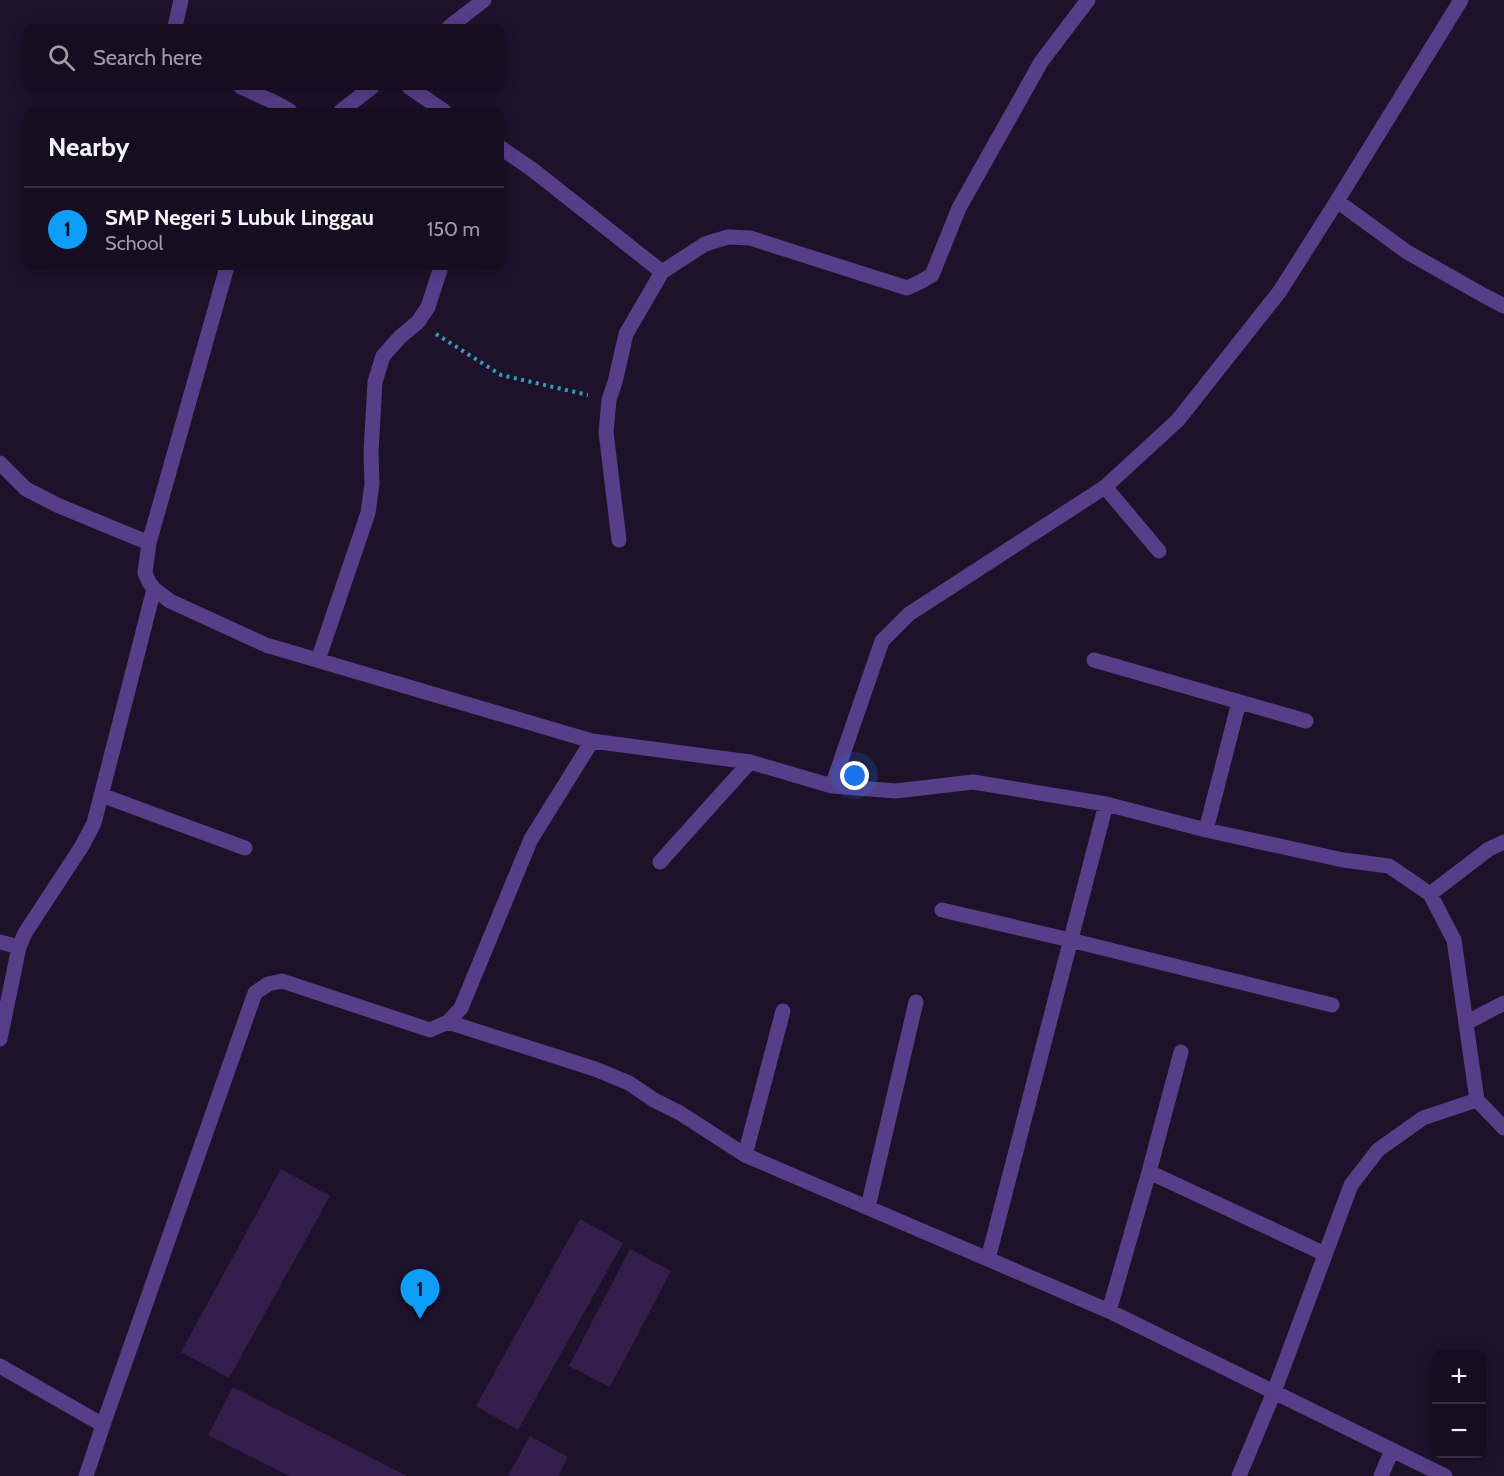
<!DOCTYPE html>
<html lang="en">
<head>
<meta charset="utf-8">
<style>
  body { margin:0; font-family:Cabin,sans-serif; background:#1f1729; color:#f1f3f6 }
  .controls { position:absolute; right:18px; bottom:18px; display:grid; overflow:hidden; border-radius:9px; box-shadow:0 3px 15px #0003 }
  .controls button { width:54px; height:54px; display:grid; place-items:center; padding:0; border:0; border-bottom:2px solid #352e3e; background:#160e20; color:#f1f3f6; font:30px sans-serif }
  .you { position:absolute; left:855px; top:776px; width:21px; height:21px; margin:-15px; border:4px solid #fff; border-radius:50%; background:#1a73e8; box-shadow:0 0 0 9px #1a73e833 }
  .badge { display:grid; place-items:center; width:39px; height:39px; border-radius:50%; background:#0e9df8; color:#111; font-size:20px; font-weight:700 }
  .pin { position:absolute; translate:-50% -50px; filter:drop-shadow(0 2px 3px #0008) }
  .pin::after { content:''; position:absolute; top:32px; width:21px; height:18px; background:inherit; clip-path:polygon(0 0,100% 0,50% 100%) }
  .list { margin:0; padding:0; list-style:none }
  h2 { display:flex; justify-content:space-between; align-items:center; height:78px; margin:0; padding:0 24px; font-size:26px }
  h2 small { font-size:20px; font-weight:400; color:#9e9ca5 }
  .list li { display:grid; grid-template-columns:39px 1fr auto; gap:18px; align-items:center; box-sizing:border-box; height:84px; padding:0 24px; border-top:2px solid #352e3e }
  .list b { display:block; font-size:22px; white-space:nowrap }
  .list p { margin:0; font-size:20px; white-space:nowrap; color:#9e9ca5 }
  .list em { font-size:20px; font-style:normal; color:#9e9ca5 }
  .icon { flex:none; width:33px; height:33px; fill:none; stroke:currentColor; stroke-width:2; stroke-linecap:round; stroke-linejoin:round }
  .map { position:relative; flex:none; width:1504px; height:1476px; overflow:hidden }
  .search { position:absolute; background:#160e20; box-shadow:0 3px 15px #0003; left:24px; top:24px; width:480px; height:66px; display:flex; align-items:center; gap:15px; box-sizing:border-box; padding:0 21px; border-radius:9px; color:#9e9ca5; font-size:22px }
  .panel { position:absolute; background:#160e20; box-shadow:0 3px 15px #0003; left:24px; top:108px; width:480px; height:162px; border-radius:9px }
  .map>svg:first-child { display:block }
</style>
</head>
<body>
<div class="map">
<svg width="1504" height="1476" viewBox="0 0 1504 1476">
  <rect width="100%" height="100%" fill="#1d122a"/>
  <path fill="#341e4b" d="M281 1169 330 1196 229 1378 181 1352Z
    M580 1219 623 1243 518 1430 476 1406Z
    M630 1249 671 1271 610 1387 569 1366Z
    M233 1387 407 1476H289L208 1435Z
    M530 1436 568 1457 558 1476H508Z"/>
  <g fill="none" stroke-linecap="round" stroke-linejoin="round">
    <path stroke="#349bba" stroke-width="4" stroke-dasharray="3 4.5" stroke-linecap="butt" d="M436 334 501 375 588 395"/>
    <path stroke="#563e88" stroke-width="15" d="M175 27 181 0
      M449 27 484 0
      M241 87 276 103 290 111
      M409 87 444 111
      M341 111 372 87
      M501 148 533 170 662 272 705 244 728 237 750 238 907 288 920 282 932 275 959 208 1041 62 1088 0
      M1337 201 1407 252 1483 295 1504 306
      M227 267 149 543 145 573 149 582 154 589 170 601 266 645 592 741 750 762 832 786 896 791 973 782 1106 804 1206 830 1343 860 1389 866 1430 894 1454 940 1477 1100 1504 1128
      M0 463 26 489 57 505 149 543
      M1105 487 1159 551
      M619 540 606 432 609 400 615 382 626 334 662 272
      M318 660 368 513 372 484 371 452 375 382 383 356 400 337 418 322 428 307 441 267
      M1094 660 1306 721
      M832 786 882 641 909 614 1105 487 1178 420 1280 291 1337 201 1461 0
      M101 795 245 848
      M1206 830 1239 702
      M660 862 750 762
      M1430 894 1489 849 1504 842
      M942 910 1070 940 1332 1005
      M0 942 19 947
      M448 1022 595 1069 629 1083 654 1100 680 1113 745 1155 1109 1311 1274 1392 1351 1185 1378 1150 1423 1118 1477 1100
      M1466 1023 1504 1003
      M0 1039 19 947 25 933 82 846 94 823 154 589
      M745 1155 783 1011
      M1149 1172 1325 1254
      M868 1207 916 1002
      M988 1259 1106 804
      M1109 1311 1149 1172 1181 1052
      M0 1366 103 1425
      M86 1476 103 1425 255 993 268 984 282 981 430 1030 448 1022 461 1008 531 839 592 741
      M1239 1476 1274 1392 1445 1476
      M1381 1476 1392 1450"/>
  </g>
</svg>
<div class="controls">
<button>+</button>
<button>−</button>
</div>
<div class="you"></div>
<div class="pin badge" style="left:420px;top:1319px">1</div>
<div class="search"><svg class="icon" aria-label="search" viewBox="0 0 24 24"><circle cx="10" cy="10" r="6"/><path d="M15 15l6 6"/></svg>Search here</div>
<section class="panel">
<h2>Nearby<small></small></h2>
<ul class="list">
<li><span class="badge">1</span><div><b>SMP Negeri 5 Lubuk Linggau</b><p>School</p></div><em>150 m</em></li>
</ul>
</section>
</div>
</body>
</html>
